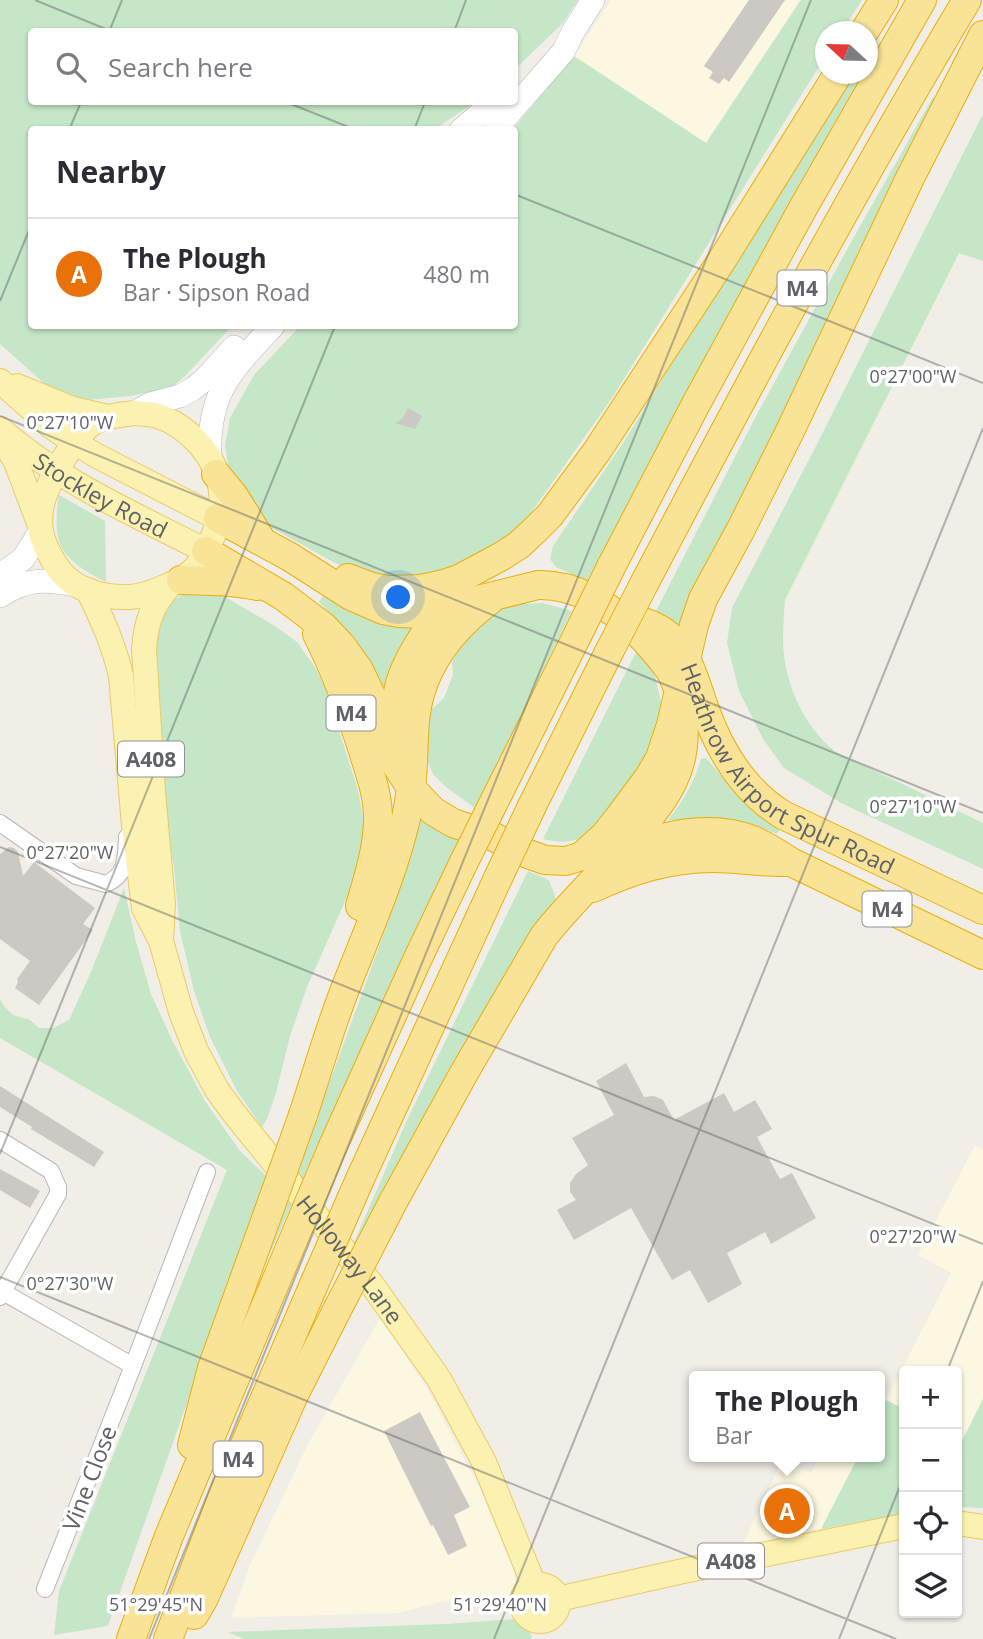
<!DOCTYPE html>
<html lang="en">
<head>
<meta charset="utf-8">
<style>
  body { margin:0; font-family:"Open Sans",sans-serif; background:#f2f2f3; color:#2b2b33 }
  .controls { position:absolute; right:21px; bottom:21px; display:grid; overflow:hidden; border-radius:7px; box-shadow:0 2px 5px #0004 }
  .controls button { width:63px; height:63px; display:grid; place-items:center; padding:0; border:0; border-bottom:2px solid #e1e1e2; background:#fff; color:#2b2b33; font:35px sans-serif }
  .compass { position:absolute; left:815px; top:21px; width:63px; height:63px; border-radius:50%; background:#fff; box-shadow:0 2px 5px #0004; rotate:292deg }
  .you { position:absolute; left:399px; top:598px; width:24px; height:24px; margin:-18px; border:5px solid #fff; border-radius:50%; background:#1a73e8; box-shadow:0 0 0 10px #1a73e833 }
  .badge { display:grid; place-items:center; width:46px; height:46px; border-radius:50%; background:#ea580c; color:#fff; font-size:23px; font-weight:700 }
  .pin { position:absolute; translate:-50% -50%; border:4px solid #fff; box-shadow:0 2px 7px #0006 }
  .popup { position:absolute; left:689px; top:1371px; width:196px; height:91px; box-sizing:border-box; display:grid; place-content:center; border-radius:7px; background:#fff; filter:drop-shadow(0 2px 5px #0005); font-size:23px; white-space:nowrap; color:#7c7c81 }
  .popup b { font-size:26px; color:#2b2b33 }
  .popup::after { content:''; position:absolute; left:50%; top:100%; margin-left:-14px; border:14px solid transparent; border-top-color:#fff }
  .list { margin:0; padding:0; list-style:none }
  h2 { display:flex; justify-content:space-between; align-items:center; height:91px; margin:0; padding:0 28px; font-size:30px }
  h2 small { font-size:23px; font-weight:400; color:#7c7c81 }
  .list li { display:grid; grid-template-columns:46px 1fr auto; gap:21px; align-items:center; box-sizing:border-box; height:112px; padding:0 28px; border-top:2px solid #e1e1e2 }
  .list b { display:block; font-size:26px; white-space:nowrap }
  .list p { margin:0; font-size:23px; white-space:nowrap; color:#7c7c81 }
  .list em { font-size:23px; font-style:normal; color:#7c7c81 }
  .icon { flex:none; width:38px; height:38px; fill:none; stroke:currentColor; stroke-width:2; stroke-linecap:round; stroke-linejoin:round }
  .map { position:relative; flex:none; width:983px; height:1639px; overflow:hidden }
  .search { position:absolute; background:#fff; box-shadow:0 2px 5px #0004; left:28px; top:28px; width:490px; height:77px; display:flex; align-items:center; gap:18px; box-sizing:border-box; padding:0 24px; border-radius:7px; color:#7c7c81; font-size:26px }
  .panel { position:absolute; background:#fff; box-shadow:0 2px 5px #0004; left:28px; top:126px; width:490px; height:203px; border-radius:7px }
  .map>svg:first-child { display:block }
</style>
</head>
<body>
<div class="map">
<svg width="983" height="1639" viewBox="0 0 983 1639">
  <rect width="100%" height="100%" fill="#f0eee7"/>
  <path fill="#fcf7e0" d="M611 0H800L706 143 574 56Z
    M975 1145 983 1149V1399L957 1451V1371H904V1409L886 1400 951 1273 918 1255Z
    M380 1318 425 1385 481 1491 513 1569 516 1582 513 1589 511 1593 504 1597 441 1602 398 1613 231 1618 250 1565 308 1444Z
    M819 1457H858L821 1529 741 1548 782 1460 811 1473Z"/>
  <path fill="#c5e6c7" d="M0 0H578L562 24 515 69 514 32H32V102H475L435 129 32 130V326H232L185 376 171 388 130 396 86 400 65 395 47 386 0 344Z
    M801 0H862L842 31 825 32V57L612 398 514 537 497 549 418 581 369 577 335 563 263 523 230 478 225 445 230 418 254 375 300 326H514V130L513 129 574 56 706 143Z
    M855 74H867L798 193 587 581 556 567 550 559 553 546 623 443 783 184Z
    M933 97 943 104 683 634 655 613 755 418 854 237Z
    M983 114V261L959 253 785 600C784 613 783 626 783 639 783 680 803 727 836 752L983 823V869L843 804 784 768 763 739 739 691 727 643 732 608 816 446Z
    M59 495 105 521 106 582C61 559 51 546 59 495Z
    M189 589 230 590 227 598 275 626 297 642 316 669 326 690 358 790 364 823 363 847 351 888 307 987 290 1036 276 1093 267 1119 262 1127 237 1091 210 1037 194 991 180 931 174 868 164 811 155 631 167 606Z
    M323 596 354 611 424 620 385 697 345 629 319 602Z
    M543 603 572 611 475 808 446 787 433 774 425 755 429 712 444 698 453 675 452 662 461 644 481 621 499 610 520 604Z
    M639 646 653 668 661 702V717L653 754 588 836C570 843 562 843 543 839Z
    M706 758 731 787 756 809 781 827 777 834C769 831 760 827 751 824 725 815 695 819 668 820 683 801 694 783 701 759Z
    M420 813 459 840 342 1091 254 1289 403 881Z
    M528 871 549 880 556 899 523 949 327 1305 407 1120Z
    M124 888 136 942 151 994 173 1042 205 1101 240 1151 267 1177 108 1626 54 1635 59 1591 227 1170 0 1038V999L4 1006 13 1015 30 1020 39 1028H53L69 1020 91 972Z
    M983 1399V1508L957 1507V1451Z
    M886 1400 904 1409V1514L821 1529 858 1457H880V1413Z
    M514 1619 524 1622 529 1630 532 1639H244L228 1632 446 1624Z"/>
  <path fill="#ccc9c4" d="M749 0H785L729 82 724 78 719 84 709 78 713 72 704 66Z
    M408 408 422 416 415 429 395 423 403 418Z
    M9 847 14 848 18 852 23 876 34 862 95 908 83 924 93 930 39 1005 15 988 18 982 17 979 30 961 0 939V854Z
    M626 1063 644 1097 654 1096 663 1100 674 1120 724 1093 734 1112 755 1100 772 1129 757 1137 780 1179 792 1173 816 1218 771 1244 765 1232 727 1253 742 1284 708 1303 690 1270 672 1280 631 1208 574 1240 557 1210 576 1200 570 1192V1183L576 1174 588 1165 572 1138 614 1115 596 1081Z
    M0 1086 104 1152 94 1167 31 1129 32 1127 0 1107Z
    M0 1169 40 1191 30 1208 0 1190Z
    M420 1412 470 1507 454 1515 467 1546 448 1555 433 1525 431 1526 384 1431Z
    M786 1499 801 1500 800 1503 807 1504 805 1526 776 1523V1521L768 1520 770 1501 785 1503Z"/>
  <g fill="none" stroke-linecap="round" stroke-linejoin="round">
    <g stroke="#b4b7bb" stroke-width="18">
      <path id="street" d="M0 823 76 876 106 884C127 875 126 858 127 837
        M0 1140 51 1171 58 1187V1194L0 1297
        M3 1292 133 1366
        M45 1589 133 1366 207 1172"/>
    </g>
    <g stroke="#b6b9be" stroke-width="24">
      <path id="secondary" d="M461 130 494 102
        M495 130 563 52 574 30 593 0
        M134 413 150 404 180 396 193 389 206 378 234 347
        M210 459C207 393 231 371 273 326
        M0 575 23 559 40 532
        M0 596C27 578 45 579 76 585"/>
    </g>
    <g stroke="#ebca65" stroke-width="26">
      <g id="primary">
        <path d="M0 381 52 427 74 442 97 456 218 518"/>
        <path d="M17 386 73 409 108 417"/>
        <path d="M134 413C141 414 148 414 155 415 188 425 217 456 221 491 223 508 217 528 210 543 205 554 200 565 190 573 182 580 172 584 162 588 149 594 137 598 122 597 103 597 82 591 68 579 59 572 54 563 49 553 29 518 46 486 66 455 73 444 82 430 93 423 105 416 120 415 134 413Z"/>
        <path id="s1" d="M0 429C62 483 134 514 206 551"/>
        <path d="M2 438 16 462 39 523"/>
        <path id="s2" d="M88 590C102 619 114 645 121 676L134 825 144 908 161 941 181 1012 196 1051 217 1090 233 1112 373 1286 439 1379 484 1462 534 1585"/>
        <path d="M161 940 163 904 153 792 144 649C146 621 152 606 170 585"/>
        <path d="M957 1523 983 1527"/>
        <circle cx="540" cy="1603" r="18"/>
        <path d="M558 1599 683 1571 904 1526"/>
      </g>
    </g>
    <g stroke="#ebae0c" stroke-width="30">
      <g id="highway">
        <path d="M864 32 884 0"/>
        <path d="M216 474 234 496 260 538"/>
        <path d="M218 518 290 557 351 596 383 610 399 613 421 614 538 585C579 584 616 610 644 639 653 649 663 660 671 672 678 686 682 702 683 718 685 739 683 761 673 781 665 798 652 814 640 829 610 866 574 898 544 936L464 1073 393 1202"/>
        <path d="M206 551 283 596 324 627 341 645 359 670 371 695 382 731 393 760 411 788 433 811 453 823 492 836 528 854 545 860 566 861 582 856 605 835 617 820 649 777 660 758 671 725 694 625 703 599 741 529 791 429 910 178 983 35"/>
        <path d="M611 567 696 404 803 208 922 0"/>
        <path d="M348 578 372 587 388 590 420 589 440 585 459 579 502 556 519 545 535 530 550 515 597 451 722 260 838 74"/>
        <path d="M181 580C207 581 232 580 257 586"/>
        <path d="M645 582C748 386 853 190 967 0"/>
        <path id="s3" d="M629 617C644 622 661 627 672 639 689 657 696 684 704 707 719 750 744 791 783 815L983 910"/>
        <path d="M317 634C337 673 351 713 364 754 371 776 379 799 378 822 377 851 368 879 360 906"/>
        <path d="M404 744C399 730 396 716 397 701 398 670 429 622 453 604"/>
        <path d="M498 794 577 636"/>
        <path d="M532 806 609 652"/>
        <path d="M623 848C665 836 710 823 753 840 766 846 779 854 791 862L983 955"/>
        <path d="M593 888C632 870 669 858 713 858 738 858 763 863 789 862"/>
        <path d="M303 1115C318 1070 331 1023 349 979 370 926 393 874 406 818 408 808 410 797 411 787 416 749 410 718 424 682 437 648 462 621 490 600"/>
        <path d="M333 1146 418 958 464 862"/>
        <path d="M360 1179 498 878"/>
        <path d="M192 1445 212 1368 267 1216"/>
        <path d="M194 1615 203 1600 294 1395 337 1310"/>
        <path d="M131 1639 169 1536 289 1250"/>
        <path d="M168 1639 224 1493 315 1282"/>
      </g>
    </g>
    <use href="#street" stroke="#fff" stroke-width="16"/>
    <use href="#secondary" stroke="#fff" stroke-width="23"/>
    <use href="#primary" stroke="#fbf2b1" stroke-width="24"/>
    <use href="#highway" stroke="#f8e396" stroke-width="28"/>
    <g stroke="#ebae0c" stroke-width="30" stroke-linecap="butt">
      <path id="highway-bridge" d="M577 636 611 567
        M609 652 645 582
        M464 862 498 794
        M498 878 532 806
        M267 1216 303 1115
        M289 1250 333 1146
        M315 1282 360 1179
        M337 1310 393 1202"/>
    </g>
    <use href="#highway-bridge" stroke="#f8e396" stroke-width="28"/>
  </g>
  <path fill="none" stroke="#5f6267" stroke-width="2" stroke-opacity="0.45" d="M35 0 113 32M109 32 122 0M454 32 466 0M286 102 356 130M69 130 81 102M414 130 425 102M514 194 983 383M0 301 32 223M0 416 983 813M0 847 983 1244M0 1154 335 326M0 1277 896 1639M947 1371 983 1281M149 1639 811 0M494 1639 983 428M839 1639 904 1476"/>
  <g text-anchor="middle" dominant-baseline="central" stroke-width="7" stroke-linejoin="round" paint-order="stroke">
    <g fill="#fff" stroke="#8f9195" stroke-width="2">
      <rect x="777.5" y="270.5" width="49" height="35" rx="5"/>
      <rect x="326.5" y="695.5" width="49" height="35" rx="5"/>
      <rect x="118" y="741.5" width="66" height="35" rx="5"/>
      <rect x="862.5" y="891.5" width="49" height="35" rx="5"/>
      <rect x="213.5" y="1441.5" width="49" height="35" rx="5"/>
      <rect x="698" y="1543.5" width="66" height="35" rx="5"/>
    </g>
    <g font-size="21" font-weight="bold" fill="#5f6267">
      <text x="802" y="288">M4</text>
      <text x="351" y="713">M4</text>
      <text x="151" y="759">A408</text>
      <text x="887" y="909">M4</text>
      <text x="238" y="1459">M4</text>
      <text x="731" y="1561">A408</text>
    </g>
    <g font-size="23" fill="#5f6267" stroke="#fff">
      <text stroke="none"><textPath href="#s1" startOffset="121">Stockley Road</textPath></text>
      <text stroke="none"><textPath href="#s3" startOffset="231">Heathrow Airport Spur Road</textPath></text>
      <text stroke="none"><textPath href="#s2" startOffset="738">Holloway Lane</textPath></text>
      <text transform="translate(89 1478) rotate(-69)">Vine Close</text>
    </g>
  </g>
  <g font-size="18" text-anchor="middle" fill="#5f6267" stroke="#fff" stroke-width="7" stroke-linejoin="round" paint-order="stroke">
    <text x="913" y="383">0°27'00"W</text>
    <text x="70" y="429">0°27'10"W</text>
    <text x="913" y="813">0°27'10"W</text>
    <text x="70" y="859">0°27'20"W</text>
    <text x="913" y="1243">0°27'20"W</text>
    <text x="70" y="1290">0°27'30"W</text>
    <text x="156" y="1611">51°29'45"N</text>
    <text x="500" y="1611">51°29'40"N</text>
  </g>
</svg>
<div class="controls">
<button>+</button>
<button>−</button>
<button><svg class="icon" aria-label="locate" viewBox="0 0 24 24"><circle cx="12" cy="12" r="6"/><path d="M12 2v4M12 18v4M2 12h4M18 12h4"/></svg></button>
<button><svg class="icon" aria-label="layers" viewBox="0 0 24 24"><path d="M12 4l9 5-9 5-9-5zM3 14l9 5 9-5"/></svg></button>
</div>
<svg class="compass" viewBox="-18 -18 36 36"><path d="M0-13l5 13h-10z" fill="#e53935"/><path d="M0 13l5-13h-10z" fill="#7c7c81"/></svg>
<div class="you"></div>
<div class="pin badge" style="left:787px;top:1511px;background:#e8710a">A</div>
<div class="popup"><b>The Plough</b>Bar</div>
<div class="search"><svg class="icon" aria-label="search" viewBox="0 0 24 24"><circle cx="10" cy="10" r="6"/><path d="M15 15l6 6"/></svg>Search here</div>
<section class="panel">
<h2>Nearby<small></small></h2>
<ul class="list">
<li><span class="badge" style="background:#e8710a">A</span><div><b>The Plough</b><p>Bar · Sipson Road</p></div><em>480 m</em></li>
</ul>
</section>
</div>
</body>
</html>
